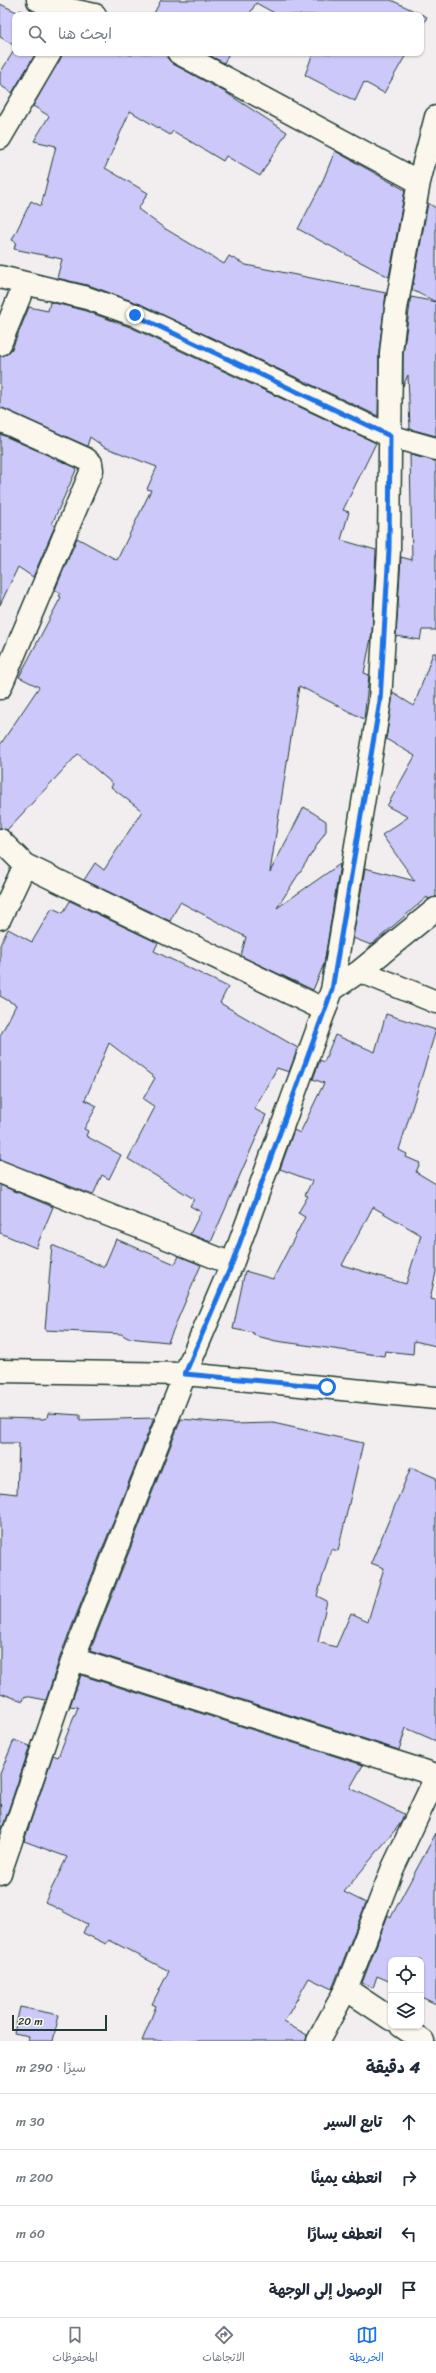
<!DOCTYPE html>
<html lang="ar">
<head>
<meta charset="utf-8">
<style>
  body { margin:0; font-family:Sriracha,"Playpen Sans Arabic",sans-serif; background:#f6f6f7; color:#1f2937; direction:rtl }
  .controls { position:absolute; right:12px; bottom:12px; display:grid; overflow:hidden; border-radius:8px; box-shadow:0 1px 3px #0004 }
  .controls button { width:36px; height:36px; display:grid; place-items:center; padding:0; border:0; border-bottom:1px solid #e0e1e3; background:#fff; color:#1f2937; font:20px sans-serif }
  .scale { position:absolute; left:12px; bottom:10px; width:95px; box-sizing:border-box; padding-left:4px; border:2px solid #1f3d34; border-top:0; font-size:11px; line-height:14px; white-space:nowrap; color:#1f3d34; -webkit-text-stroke:3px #fbf7ec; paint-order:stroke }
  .stop { position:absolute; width:12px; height:12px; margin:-9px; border:3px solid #1a73e8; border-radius:50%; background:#fff }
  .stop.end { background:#1a73e8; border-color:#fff; box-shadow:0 1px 4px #0008 }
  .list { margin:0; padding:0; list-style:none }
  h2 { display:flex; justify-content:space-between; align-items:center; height:52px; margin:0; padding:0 16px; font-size:17px }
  h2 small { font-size:13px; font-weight:400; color:#747a83 }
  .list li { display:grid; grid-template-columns:26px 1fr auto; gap:12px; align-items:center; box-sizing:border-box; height:56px; padding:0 16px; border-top:1px solid #e0e1e3 }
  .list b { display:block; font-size:15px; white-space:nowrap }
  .list em { font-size:13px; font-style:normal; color:#747a83 }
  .icon { flex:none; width:22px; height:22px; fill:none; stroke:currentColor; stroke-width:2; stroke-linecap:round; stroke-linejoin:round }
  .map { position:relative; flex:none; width:436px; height:2041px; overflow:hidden; direction:ltr }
  .search { position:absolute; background:#fff; box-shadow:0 1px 3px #0004; left:12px; right:12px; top:12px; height:44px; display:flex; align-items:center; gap:10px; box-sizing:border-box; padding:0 14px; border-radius:8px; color:#747a83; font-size:15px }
  .sheet { height:276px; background:#fff }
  nav { display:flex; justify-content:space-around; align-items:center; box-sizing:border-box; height:56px; border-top:1px solid #e0e1e3; background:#fff; font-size:11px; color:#747a83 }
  nav a { display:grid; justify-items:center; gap:2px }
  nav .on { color:#1a73e8 }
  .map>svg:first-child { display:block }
</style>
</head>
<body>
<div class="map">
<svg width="436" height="2041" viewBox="0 0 436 2041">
  <rect width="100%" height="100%" fill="#f2eeef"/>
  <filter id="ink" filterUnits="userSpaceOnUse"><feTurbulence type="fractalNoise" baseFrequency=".025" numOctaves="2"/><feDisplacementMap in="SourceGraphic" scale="8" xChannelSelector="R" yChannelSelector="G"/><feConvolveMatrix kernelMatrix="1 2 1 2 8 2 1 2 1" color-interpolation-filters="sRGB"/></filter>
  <g filter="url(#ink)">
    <path fill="#ccc8fa" stroke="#1f3d34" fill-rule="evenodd" d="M161 0H391L427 17 421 28V15H278L256 3 249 15H153Z
      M0 4 19 13 20 10 32 15H15V46L0 37Z
      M15 49V53H36L12 93 0 85V73Z
      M62 53H126L132 55 133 53H167L168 59 173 64 225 92 287 132 260 176 226 156 223 161 173 131 170 135 130 111 105 168 148 193 138 209 164 228 224 264 229 256 246 265 386 293 379 352 378 416 140 304 91 286 57 278 62 259 14 249 16 242 12 240 31 201 41 206 56 146 34 141 49 116 33 106Z
      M205 53H229L224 63Z
      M313 53H407L384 93 364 82 355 101 305 75Z
      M335 151 405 190 389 277 298 229 321 185Z
      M428 203 436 208V302L412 290Z
      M411 297 436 302V436L410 429 408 375 403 386V354Z
      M50 302 83 310 130 327 376 443 343 510 349 512 341 540 376 550 372 633 364 673 369 675 364 719 299 686 270 872 304 807 326 821V831L277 908 340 864 324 964 313 990 241 956 246 937 180 902 170 921 84 880 95 863 104 870 142 811 111 787 113 784 78 754 7 830 0 828V745L39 687 19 677 61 597 59 596 61 593 55 590 77 538 117 560 151 490 147 489 157 467 104 447 90 437 87 446 0 408V356L7 354 12 349 29 307 48 311Z
      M0 434 77 468 52 524 55 526 33 577 18 567 0 605Z
      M410 455 436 461V630H422L420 640 396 636 401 557 412 560Z
      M433 653H436V897L428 899 427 897 371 945 353 938 365 868 415 881 382 835 408 817 387 806 415 756 386 739 393 693 414 706Z
      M70 901 158 943 154 951 228 987 220 1003 298 1048 289 1072 277 1068 254 1109 266 1115 211 1242 190 1234 201 1212 190 1206 194 1199 128 1159 155 1107 143 1099 155 1078 109 1043 85 1100 97 1106 84 1129 88 1131 86 1136 121 1155 109 1179 102 1175 93 1195 0 1160V1036L16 1005 0 996V945L8 929 32 942 52 908 63 913Z
      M386 1014 436 1030 399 1150 407 1154 406 1157 420 1163 416 1172 436 1184V1272L430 1299 436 1300V1346L414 1341 413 1354 385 1351 384 1356 276 1341 253 1335 254 1333 233 1329 245 1271 273 1279 305 1217 298 1213 308 1196 305 1195 312 1181 280 1169 294 1130 300 1133 324 1083 313 1079 320 1060 324 1062 335 1035 375 1052ZM373 1207 421 1235 406 1284 342 1265Z
      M0 1185 53 1207 36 1248 0 1233Z
      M116 1239 175 1264 179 1256 201 1265 168 1342 128 1338 121 1334 45 1330 52 1245 104 1267Z
      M48 1413 80 1415V1420L154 1418 61 1654 46 1700 25 1696 23 1701 0 1693V1492L17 1494 19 1443H0V1418L42 1419 47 1418Z
      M181 1419 235 1424 273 1423 363 1443 338 1551 331 1549 317 1596 327 1601 318 1642 336 1647 351 1613 368 1621 384 1568 371 1563 411 1467 436 1478V1741L406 1728 399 1750 90 1651Z
      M81 1675 363 1765 350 1788 404 1814 400 1824 344 1892 366 1903 332 1989 309 1978 284 2022 307 2035 306 2041H142L156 2006 152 2004 169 1971 109 1940 106 1944 83 1933 87 1924 45 1902 67 1857 24 1841 53 1755 58 1757 78 1707 70 1706Z
      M14 1740 30 1746 1 1832 0 1774Z
      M436 1833V2004L421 1997V1960H391V1982L377 1976 373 1988 362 1983 388 1915 391 1917Z
      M20 2007 59 2015 53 2041H28L29 2036 14 2033Z"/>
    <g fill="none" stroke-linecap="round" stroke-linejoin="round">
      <g stroke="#1f3d34" stroke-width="25">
        <path id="minor" d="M38 0 52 6 95 15
          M179 53 419 182
          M0 138 50 53
          M0 277 87 298 135 315 390 436 436 449
          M0 344 25 283
          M0 420 86 459 91 463 92 470 0 688
          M0 840 25 865 325 1010
          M0 918 25 865
          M360 971 436 1002
          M332 990 380 701 389 550 391 353 396 309 419 182 436 117
          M0 1172 232 1264
          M0 1371 185 1374 436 1398
          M73 1659 436 1775
          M0 1873 73 1659 185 1374 232 1264 332 990 360 971 436 909
          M346 1989 391 2019
          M401 2026 423 2041
          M318 2041 346 1989 392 1870 436 1777"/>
      </g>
      <use href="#minor" stroke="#fbf7ec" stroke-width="22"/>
    </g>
  </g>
  <g fill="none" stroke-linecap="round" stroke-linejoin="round" filter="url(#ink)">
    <path stroke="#1a73e8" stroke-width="5" d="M135 315 390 436 389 550 380 701 332 990 232 1264 185 1374 327 1387"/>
  </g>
</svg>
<div class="controls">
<button><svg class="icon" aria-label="locate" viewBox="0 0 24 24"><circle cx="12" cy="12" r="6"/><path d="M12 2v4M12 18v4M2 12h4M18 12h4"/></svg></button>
<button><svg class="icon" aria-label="layers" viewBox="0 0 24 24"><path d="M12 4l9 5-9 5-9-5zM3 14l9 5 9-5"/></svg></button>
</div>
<div class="scale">20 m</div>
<div class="stop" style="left:327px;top:1387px"></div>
<div class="stop end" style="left:135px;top:315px"></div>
<div class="search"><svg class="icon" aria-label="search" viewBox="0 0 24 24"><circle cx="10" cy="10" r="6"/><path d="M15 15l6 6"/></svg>ابحث هنا</div>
</div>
<section class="sheet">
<h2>4 دقيقة<small>سيرًا · 290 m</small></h2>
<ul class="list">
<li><svg class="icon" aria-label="ahead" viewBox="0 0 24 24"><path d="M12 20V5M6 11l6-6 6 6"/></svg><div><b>تابع السير</b></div><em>30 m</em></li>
<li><svg class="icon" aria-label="right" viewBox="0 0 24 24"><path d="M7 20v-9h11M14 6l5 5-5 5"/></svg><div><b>انعطف يمينًا</b></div><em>200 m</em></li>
<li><svg class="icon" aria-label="left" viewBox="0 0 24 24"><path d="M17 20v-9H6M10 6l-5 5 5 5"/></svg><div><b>انعطف يسارًا</b></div><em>60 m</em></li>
<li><svg class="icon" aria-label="arrive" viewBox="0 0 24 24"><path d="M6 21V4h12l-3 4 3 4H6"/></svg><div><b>الوصول إلى الوجهة</b></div></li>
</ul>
</section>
<nav>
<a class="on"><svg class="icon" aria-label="map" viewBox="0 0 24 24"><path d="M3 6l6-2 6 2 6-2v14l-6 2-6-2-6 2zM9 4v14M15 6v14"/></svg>الخريطة</a>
<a><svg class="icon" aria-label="directions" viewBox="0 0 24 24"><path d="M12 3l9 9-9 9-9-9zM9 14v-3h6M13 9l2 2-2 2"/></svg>الاتجاهات</a>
<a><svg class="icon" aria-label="saved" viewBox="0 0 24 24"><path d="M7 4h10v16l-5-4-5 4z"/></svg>المحفوظات</a>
</nav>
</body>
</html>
